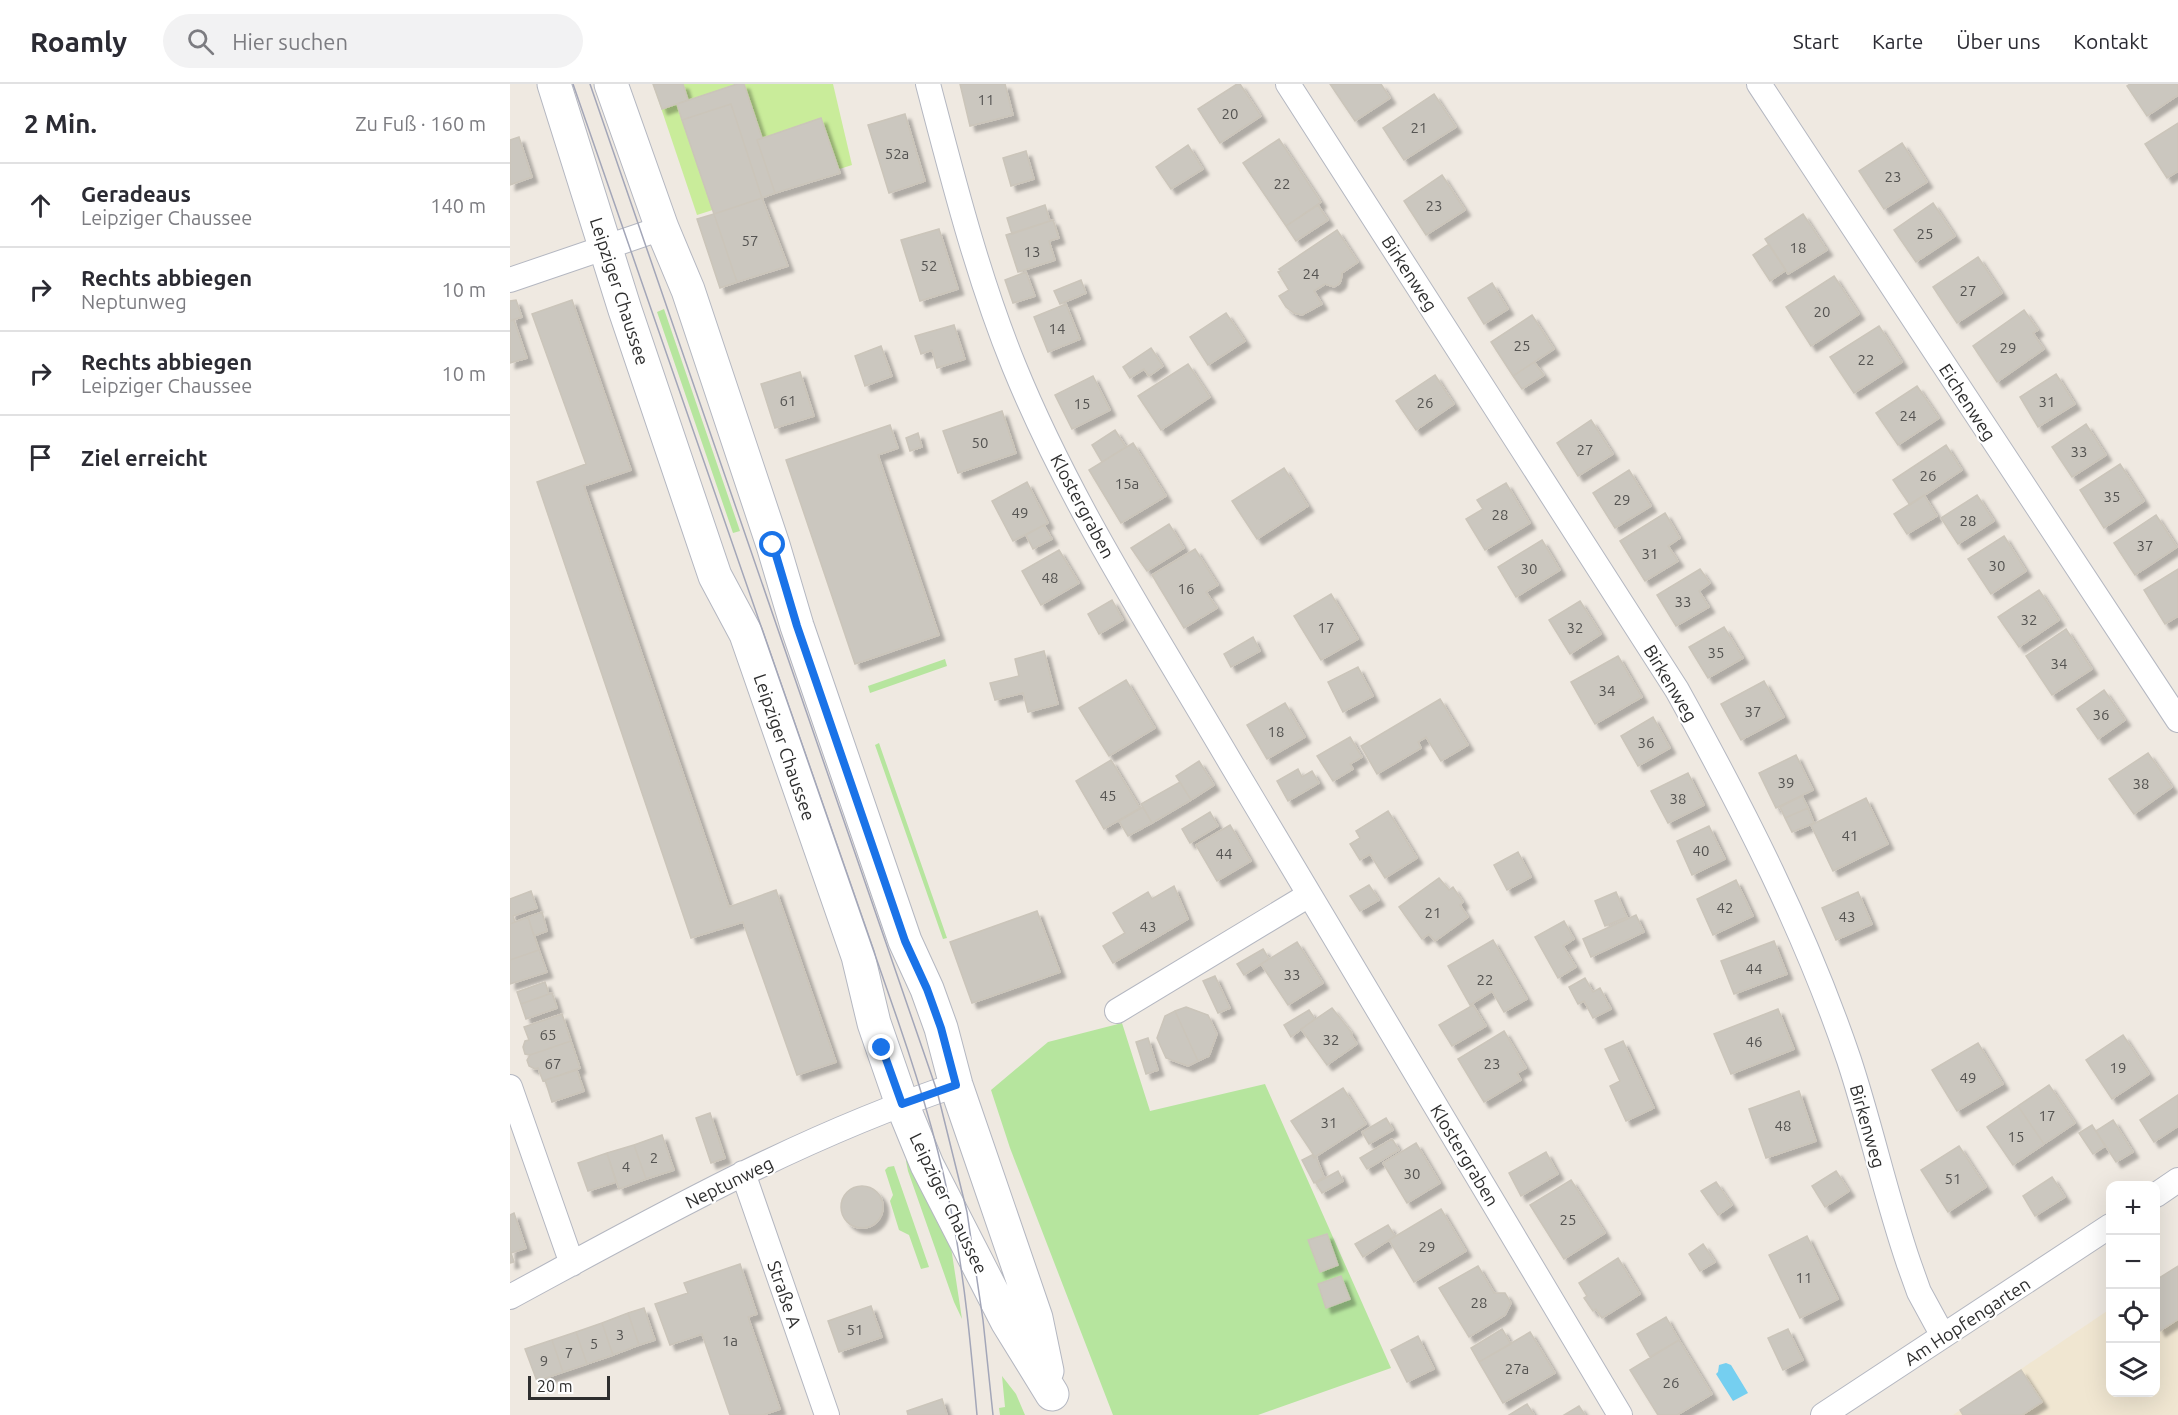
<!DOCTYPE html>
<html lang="de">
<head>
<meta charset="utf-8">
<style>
  body { margin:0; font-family:Ubuntu,sans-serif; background:#f2f2f3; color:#2b2b33 }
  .controls { position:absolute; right:18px; bottom:18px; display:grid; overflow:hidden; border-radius:12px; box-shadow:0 6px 24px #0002 }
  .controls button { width:54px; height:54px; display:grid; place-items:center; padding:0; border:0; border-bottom:2px solid #e1e1e2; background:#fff; color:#2b2b33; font:30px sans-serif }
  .scale { position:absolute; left:18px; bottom:15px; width:82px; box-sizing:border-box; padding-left:6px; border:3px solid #2e2e2e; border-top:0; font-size:16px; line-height:21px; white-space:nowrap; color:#2e2e2e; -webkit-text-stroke:4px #fff; paint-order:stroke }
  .stop { position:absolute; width:18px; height:18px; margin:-14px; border:4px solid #1a73e8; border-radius:50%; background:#fff }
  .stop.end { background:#1a73e8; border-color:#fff; box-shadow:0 2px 6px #0008 }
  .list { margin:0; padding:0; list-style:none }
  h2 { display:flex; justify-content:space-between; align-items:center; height:78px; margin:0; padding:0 24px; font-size:26px }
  h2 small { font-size:20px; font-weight:400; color:#7c7c81 }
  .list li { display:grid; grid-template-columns:39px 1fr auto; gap:18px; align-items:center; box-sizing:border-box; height:84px; padding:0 24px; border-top:2px solid #e1e1e2 }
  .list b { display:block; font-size:22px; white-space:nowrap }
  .list p { margin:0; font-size:20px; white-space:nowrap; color:#7c7c81 }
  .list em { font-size:20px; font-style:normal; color:#7c7c81 }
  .icon { flex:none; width:33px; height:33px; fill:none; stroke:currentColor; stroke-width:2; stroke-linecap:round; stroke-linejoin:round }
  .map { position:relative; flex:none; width:1668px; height:1331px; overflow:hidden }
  header { display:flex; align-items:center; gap:36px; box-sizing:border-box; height:84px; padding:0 30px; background:#fff; border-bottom:2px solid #e1e1e2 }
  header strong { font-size:28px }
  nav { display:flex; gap:33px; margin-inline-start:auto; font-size:21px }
  .search { width:420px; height:54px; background:#f2f2f3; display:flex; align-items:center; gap:15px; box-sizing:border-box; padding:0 21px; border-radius:33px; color:#7c7c81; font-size:22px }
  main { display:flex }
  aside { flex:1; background:#fff }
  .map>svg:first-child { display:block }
</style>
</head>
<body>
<header>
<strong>Roamly</strong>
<div class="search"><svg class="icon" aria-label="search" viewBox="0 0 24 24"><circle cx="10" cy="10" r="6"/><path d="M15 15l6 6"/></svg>Hier suchen</div>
<nav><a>Start</a><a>Karte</a><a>Über uns</a><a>Kontakt</a></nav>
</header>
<main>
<aside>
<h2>2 Min.<small>Zu Fuß · 160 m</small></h2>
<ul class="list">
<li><svg class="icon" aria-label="ahead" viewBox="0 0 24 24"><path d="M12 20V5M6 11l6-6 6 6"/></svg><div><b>Geradeaus</b><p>Leipziger Chaussee</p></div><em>140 m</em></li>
<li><svg class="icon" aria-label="right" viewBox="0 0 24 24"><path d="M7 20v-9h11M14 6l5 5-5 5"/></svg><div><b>Rechts abbiegen</b><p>Neptunweg</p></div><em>10 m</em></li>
<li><svg class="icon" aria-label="right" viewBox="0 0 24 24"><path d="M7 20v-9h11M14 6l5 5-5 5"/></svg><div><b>Rechts abbiegen</b><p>Leipziger Chaussee</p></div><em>10 m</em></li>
<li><svg class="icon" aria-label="arrive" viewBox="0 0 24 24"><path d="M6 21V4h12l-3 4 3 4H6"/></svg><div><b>Ziel erreicht</b></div></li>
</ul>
</aside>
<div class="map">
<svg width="1668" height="1331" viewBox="0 0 1668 1331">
  <defs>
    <filter id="shadow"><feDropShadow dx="5.5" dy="5.5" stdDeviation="1.5" flood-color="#0004"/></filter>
  </defs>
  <rect width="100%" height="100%" fill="#efe9e1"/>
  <path fill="#f0e6d1" d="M1668 1182V1331H1443L1600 1225V1308H1646V1196Z"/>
  <path fill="#b6e59e" d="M154 225 230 447 223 449 147 228Z
    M435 575 437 582 360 609 358 602Z
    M369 659 437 854 433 855 365 661Z
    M612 939 640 1027 755 1000 881 1284 748 1331H603L500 1064 481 1006 538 958Z
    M397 1068 439 1150 452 1235 444 1218 398 1087 396 1077Z
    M384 1082 419 1183 411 1185 399 1151 389 1146 380 1117 383 1111 375 1086 378 1083Z
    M492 1292 506 1310 515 1331H490L489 1324 495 1323Z"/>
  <path fill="#c9ec9a" d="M143 0H323L342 81 187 131Z"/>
  <path fill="#75cff0" d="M1216 1279 1221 1281 1238 1309 1223 1317 1206 1290 1208 1288 1209 1281Z"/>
  <path fill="#cbc7bf" stroke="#cbc5ba" stroke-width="1.5" filter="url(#shadow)" d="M143 0H173L178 16 152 25Z
    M227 0H234L252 54 247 56 265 109 252 114 221 20 172 36 167 20Z
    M450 0H495L503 31 460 42Z
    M727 0H730L751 32 710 59 688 25Z
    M820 0H871L880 14 845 37Z
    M1620 0H1668V11L1637 32 1617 2Z
    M924 10 946 43 894 76 873 44Z
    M221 20 252 114 204 130 172 36Z
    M395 30 415 97 379 109 358 41Z
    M311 34 330 89 265 109 247 56Z
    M1668 39V87L1657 94 1635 60Z
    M9 53 22 93 0 101V56Z
    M769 55 811 118 776 142 733 79Z
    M1392 59 1417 98 1374 125 1349 87Z
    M678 61 693 85 661 105 646 83Z
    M516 67 524 95 501 102 493 74Z
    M932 91 955 126 916 151 894 117Z
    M252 114 278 182 227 198 204 130Z
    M1423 119 1445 152 1406 178 1384 146Z
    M535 121 540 137 502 150 497 134Z
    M808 121 818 136 786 157 776 142Z
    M204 130 227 198 210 204 187 135Z
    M1293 130 1317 166 1278 190 1255 155Z
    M543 136 549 154 539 157 545 176 508 188 496 151Z
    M429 145 448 205 410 217 391 156Z
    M827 146 848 178 832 189 831 197 829 200 824 203 815 200 804 207 812 220 792 231 784 229 776 223 769 212 779 206 768 188 771 187 769 185Z
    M1259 160 1276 186 1260 197 1243 171Z
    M1468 173 1492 209 1447 239 1423 203Z
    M516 188 525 212 503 219 495 196Z
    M1324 192 1349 230 1301 262 1276 223Z
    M571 196 576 209 550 220 544 207Z
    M982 199 998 225 974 240 958 214Z
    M6 216 12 233 0 237V217Z
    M62 216 121 386 74 402 219 823 266 806 326 978 287 991 233 838 181 854 27 398 76 380 22 230Z
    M556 220 570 255 538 268 524 233Z
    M1514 226 1528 246 1523 249 1534 265 1487 298 1463 262Z
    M716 229 735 257 698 281 680 253Z
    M1022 231 1044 265 1003 292 981 258Z
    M4 236 17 274 0 279V237Z
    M444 241 455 275 427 284 422 266 411 270 405 252Z
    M1369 242 1392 278 1344 309 1320 273Z
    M371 262 382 292 355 302 345 272Z
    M641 264 653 282 639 292 634 285 620 294 613 283Z
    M1024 278 1034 291 1012 305 1003 292Z
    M678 280 700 313 651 346 628 312Z
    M290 288 304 332 265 344 251 300Z
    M1546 290 1565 320 1528 343 1510 313Z
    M925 291 944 320 906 346 886 317Z
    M583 292 600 326 562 345 545 311Z
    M1407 302 1429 334 1388 361 1366 329Z
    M492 327 506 369 448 389 433 347Z
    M1081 336 1103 370 1068 392 1047 359Z
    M1576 340 1596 371 1562 393 1542 363Z
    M380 341 388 364 368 371 429 551 345 580 276 376Z
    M605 346 616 363 592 378 582 361Z
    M408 349 412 363 400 367 396 354Z
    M623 359 656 412 611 439 579 386Z
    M1436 361 1452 386 1400 421 1383 396Z
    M1610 380 1634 417 1594 444 1570 406Z
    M774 384 798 422 747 455 722 417Z
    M1119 386 1141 422 1105 444 1083 409Z
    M517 398 538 439 503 457 482 417Z
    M996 399 1020 439 975 466 956 435 973 425 967 416Z
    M1414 411 1427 432 1397 450 1384 430Z
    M1467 411 1484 437 1448 460 1431 434Z
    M1155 429 1170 454 1158 462 1168 477 1135 497 1110 457Z
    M1646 431 1667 463 1625 491 1604 459Z
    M659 440 674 464 637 487 621 464Z
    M534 441 542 455 523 465 516 451Z
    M1494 452 1516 487 1481 510 1458 475Z
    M1032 456 1050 486 1006 513 988 483Z
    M685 465 708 501 696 508 707 524 674 544 642 491Z
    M549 466 569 499 531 521 512 487Z
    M1190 485 1200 499 1189 507 1199 523 1166 542 1147 511Z
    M1668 485V532L1655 540 1634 506Z
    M1529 506 1549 536 1509 563 1488 533Z
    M821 510 848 555 811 576 784 532Z
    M602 516 613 536 589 550 578 530Z
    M1070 517 1091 550 1060 570 1039 536Z
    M1214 543 1233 574 1198 594 1179 563Z
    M1556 545 1582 585 1542 611 1516 572Z
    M743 553 750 567 721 583 714 570Z
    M534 567 548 620 518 628 513 609 485 616 480 599 509 592 505 575Z
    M1108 572 1132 613 1085 640 1061 598Z
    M848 583 863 612 833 628 818 598Z
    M616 596 645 644 599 672 569 624Z
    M1254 597 1274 633 1231 656 1211 620Z
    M1594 606 1615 636 1588 655 1567 625Z
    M930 615 958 661 931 677 916 653 908 658 911 664 867 690 851 662Z
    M775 619 795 653 757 675 737 641Z
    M1143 633 1160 664 1128 682 1111 652Z
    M840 653 852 673 840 680 843 685 823 697 807 672Z
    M1638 669 1662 703 1624 730 1599 695Z
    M1286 671 1303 706 1266 724 1249 689Z
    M601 676 630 724 594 745 566 697Z
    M689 677 704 701 681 716 666 692Z
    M788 685 792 693 802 687 809 699 778 717 767 697Z
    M1178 689 1194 721 1158 739 1141 707Z
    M670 698 681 716 642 739 631 720Z
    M1292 712 1298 724 1275 734 1270 723Z
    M1356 714 1378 760 1323 787 1301 741Z
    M633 723 642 739 618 752 609 737Z
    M1298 724 1304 739 1282 748 1275 734Z
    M878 727 907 774 875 794 860 770 850 776 840 760 850 754 846 747Z
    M700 728 708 742 680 759 672 745Z
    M720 741 741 777 707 797 686 761Z
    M1199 742 1215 775 1182 791 1167 757Z
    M1008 768 1021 793 997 806 984 781Z
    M929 794 939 806 943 803 953 818 950 821 958 833 925 857 919 850 912 855 889 823Z
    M1226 796 1243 832 1203 851 1187 815Z
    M859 801 869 816 850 827 840 812Z
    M664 802 678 835 603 879 593 862 615 849 603 829 638 808 642 815Z
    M21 807 27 824 3 832 5 838 0 840V815Z
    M1106 808 1117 833 1095 842 1085 817Z
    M1348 808 1362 840 1326 856 1312 824Z
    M527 827 550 888 462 919 440 858Z
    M32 828 37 847 24 852 18 833Z
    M1126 831 1134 848 1081 873 1073 855Z
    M18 833 29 866 0 876V840Z
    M1054 837 1064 855 1053 862 1066 883 1048 894 1025 853Z
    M983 856 1017 915 994 928 982 907 960 921 938 882Z
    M1264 857 1277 890 1224 910 1211 877Z
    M787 858 813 899 778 921 751 880Z
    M753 865 759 875 734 891 727 880Z
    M29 866 37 888 0 900V876Z
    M705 892 720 924 708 929 693 897Z
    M1075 894 1083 908 1090 904 1101 925 1083 934 1074 917 1068 920 1059 903Z
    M35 898 39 910 11 920 7 908Z
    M42 909 47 924 16 935 11 920Z
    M963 921 976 942 942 962 929 941Z
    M676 923 698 931 707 950 699 972 688 977 665 927Z
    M822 924 842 949 841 951 847 960 817 981 791 945Z
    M1268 925 1284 965 1221 990 1204 950Z
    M799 926 805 935 781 953 774 941Z
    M665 927 688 977 678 982 656 974 647 954 655 932Z
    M52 930 61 957 20 971 15 970 13 963 15 957 19 956 14 943Z
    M994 947 1016 984 1007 989 1011 996 974 1018 948 975Z
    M1613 951 1639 990 1602 1015 1576 976Z
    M638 954 648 986 636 990 626 958Z
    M61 957 70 984 33 997 28 984 25 985 19 982 17 976 20 971Z
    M1113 957 1144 1024 1116 1037 1100 1002 1110 997 1095 965Z
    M1468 959 1493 1000 1447 1027 1422 986Z
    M67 986 74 1007 42 1018 35 996Z
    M1539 1001 1565 1039 1534 1060 1508 1022Z
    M833 1004 856 1040 805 1073 781 1037Z
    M1289 1007 1306 1057 1256 1074 1239 1025Z
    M1668 1011V1042L1644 1058 1630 1036Z
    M1508 1022 1534 1060 1503 1081 1477 1043Z
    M200 1029 215 1074 201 1079 186 1034Z
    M876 1034 883 1046 859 1060 852 1048Z
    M1603 1036 1623 1068 1606 1078 1586 1047Z
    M1582 1041 1595 1062 1583 1070 1569 1049Z
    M152 1051 164 1086 136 1095 124 1061Z
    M882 1055 889 1066 857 1085 850 1074Z
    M906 1059 930 1099 897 1119 873 1079Z
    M124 1061 136 1095 109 1105 97 1069Z
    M1449 1062 1476 1103 1438 1128 1411 1086Z
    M1036 1068 1048 1090 1011 1112 999 1089Z
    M97 1069 106 1098 78 1107 68 1079Z
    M802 1071 804 1074 806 1073 814 1093 804 1099 792 1076Z
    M828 1087 833 1097 812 1109 806 1099Z
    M1326 1087 1339 1107 1315 1123 1302 1102Z
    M1542 1093 1555 1113 1525 1132 1513 1112Z
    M1061 1096 1095 1149 1054 1175 1020 1121Z
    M1206 1098 1222 1121 1208 1131 1191 1107Z
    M331 1123a21 21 0 1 1 42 0a21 21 0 1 1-42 0Z
    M931 1125 956 1167 904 1198 879 1156Z
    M4 1129 16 1164 1 1169 4 1178 0 1179V1131Z
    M878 1141 885 1152 853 1173 845 1160Z
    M817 1150 828 1181 810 1188 798 1156Z
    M1297 1152 1328 1215 1290 1234 1259 1171Z
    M1193 1160 1205 1178 1190 1187 1179 1170Z
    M1108 1174 1130 1210 1092 1234 1086 1225 1083 1227 1074 1214 1077 1212 1069 1199Z
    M230 1180 247 1230 238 1233 270 1325 253 1331H220L192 1250 160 1261 145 1220 178 1209 174 1199Z
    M968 1182 984 1209H995L1001 1219 995 1231 959 1253 929 1204Z
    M1668 1182V1235L1650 1247 1646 1239V1196Z
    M831 1192 840 1215 816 1224 808 1200Z
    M361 1222 372 1253 329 1268 318 1237Z
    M134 1224 145 1256 129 1261 118 1229Z
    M118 1229 129 1261 103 1271 92 1239Z
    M1156 1233 1169 1256 1140 1273 1127 1250Z
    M92 1239 103 1271 77 1280 66 1248Z
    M992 1245 1001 1260 969 1278 961 1264Z
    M1278 1245 1293 1276 1273 1286 1258 1254Z
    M66 1248 77 1280 53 1288 42 1256Z
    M1020 1248 1045 1289 993 1319 969 1278Z
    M908 1252 924 1285 897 1298 881 1266Z
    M42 1256 53 1288 27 1297 15 1265Z
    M1169 1256 1202 1310 1167 1331H1148L1120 1286Z
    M1511 1286 1532 1318 1512 1331H1453L1450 1326Z
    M432 1315 437 1331H398L397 1327Z
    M1017 1320 1024 1331H999Z
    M1069 1322 1075 1331H1054Z"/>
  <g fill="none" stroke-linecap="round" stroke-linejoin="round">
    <g stroke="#b4b7c1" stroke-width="26">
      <path id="street" d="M418 0C443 95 467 191 504 282 561 422 646 551 722 681 850 898 981 1114 1110 1331
        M778 0 1167 606C1233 725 1295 846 1339 976 1361 1043 1376 1113 1399 1180L1409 1208 1433 1252
        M1249 0 1668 636
        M0 196 152 144
        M607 927 799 811
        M0 1003 62 1180
        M233 1089 317 1331
        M1646 1111 1668 1096
        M0 1213C144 1135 289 1053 446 1001
        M1313 1331 1600 1142"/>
    </g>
    <g stroke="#b4b7c1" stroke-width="35">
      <path id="secondary" d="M44 0 115 226 205 492 236 550 348 872 364 939 392 1020 417 1081 497 1237 542 1310
        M101 0 152 144 178 206 263 461 287 542 395 857 417 905 431 944 446 1001 526 1234 537 1287"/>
    </g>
    <use href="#street" stroke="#fff" stroke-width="24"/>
    <use href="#secondary" stroke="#fff" stroke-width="33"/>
    <path stroke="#a3a6b8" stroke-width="1.5" d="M63 0 388 937C410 1001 430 1065 442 1131 455 1197 461 1264 467 1331
      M80 0 427 1007 457 1128 473 1236 483 1331"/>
  </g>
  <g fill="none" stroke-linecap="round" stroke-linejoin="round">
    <path stroke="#1a73e8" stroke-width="8" d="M263 461 287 542 395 857 417 905 431 944 446 1001 392 1020 372 964"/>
  </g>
  <g text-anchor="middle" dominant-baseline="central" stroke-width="4.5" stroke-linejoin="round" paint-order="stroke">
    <g font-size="15" fill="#555452">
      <text x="476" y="15">11</text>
      <text x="720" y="29">20</text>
      <text x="909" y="43">21</text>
      <text x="387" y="69">52a</text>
      <text x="1383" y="92">23</text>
      <text x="772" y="99">22</text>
      <text x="924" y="121">23</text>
      <text x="1415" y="149">25</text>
      <text x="240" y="156">57</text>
      <text x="1288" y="163">18</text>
      <text x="522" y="167">13</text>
      <text x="419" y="181">52</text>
      <text x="801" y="189">24</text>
      <text x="1458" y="206">27</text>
      <text x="1312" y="227">20</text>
      <text x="547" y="244">14</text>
      <text x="1012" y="261">25</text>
      <text x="1498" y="263">29</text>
      <text x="1356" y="275">22</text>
      <text x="278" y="316">61</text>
      <text x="1537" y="317">31</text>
      <text x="915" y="318">26</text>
      <text x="572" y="319">15</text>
      <text x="1398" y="331">24</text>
      <text x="470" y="358">50</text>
      <text x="1075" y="365">27</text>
      <text x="1569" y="367">33</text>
      <text x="1418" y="391">26</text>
      <text x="617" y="399">15a</text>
      <text x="1602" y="412">35</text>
      <text x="1112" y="415">29</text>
      <text x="510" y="428">49</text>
      <text x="990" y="430">28</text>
      <text x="1458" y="436">28</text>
      <text x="1635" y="461">37</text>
      <text x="1140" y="469">31</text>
      <text x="1487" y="481">30</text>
      <text x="1019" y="484">30</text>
      <text x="540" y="493">48</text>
      <text x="676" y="504">16</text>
      <text x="1173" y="517">33</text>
      <text x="1519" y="535">32</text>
      <text x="816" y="543">17</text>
      <text x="1065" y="543">32</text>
      <text x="1206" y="568">35</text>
      <text x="1549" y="579">34</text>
      <text x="1097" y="606">34</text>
      <text x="1243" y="627">37</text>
      <text x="1591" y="630">36</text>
      <text x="766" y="647">18</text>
      <text x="1136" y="658">36</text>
      <text x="1276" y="698">39</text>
      <text x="1631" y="699">38</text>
      <text x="598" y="711">45</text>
      <text x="1168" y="714">38</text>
      <text x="1340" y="751">41</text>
      <text x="1191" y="766">40</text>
      <text x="714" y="769">44</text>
      <text x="1215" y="823">42</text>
      <text x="923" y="828">21</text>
      <text x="1337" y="832">43</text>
      <text x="638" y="842">43</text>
      <text x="1244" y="884">44</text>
      <text x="782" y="890">33</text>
      <text x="975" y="895">22</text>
      <text x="38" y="950">65</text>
      <text x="821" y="955">32</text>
      <text x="1244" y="957">46</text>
      <text x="43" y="979">67</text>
      <text x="982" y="979">23</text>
      <text x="1608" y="983">19</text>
      <text x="1458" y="993">49</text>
      <text x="1537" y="1031">17</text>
      <text x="819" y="1038">31</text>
      <text x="1273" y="1041">48</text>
      <text x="1506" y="1052">15</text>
      <text x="144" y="1073">2</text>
      <text x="116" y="1082">4</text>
      <text x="902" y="1089">30</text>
      <text x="1443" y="1094">51</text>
      <text x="1058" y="1135">25</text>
      <text x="917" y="1162">29</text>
      <text x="1294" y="1193">11</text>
      <text x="969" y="1218">28</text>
      <text x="345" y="1245">51</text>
      <text x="110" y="1250">3</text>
      <text x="220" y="1256">1a</text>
      <text x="84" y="1259">5</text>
      <text x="59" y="1268">7</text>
      <text x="34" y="1276">9</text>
      <text x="1007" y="1284">27a</text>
      <text x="1161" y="1298">26</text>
    </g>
    <g font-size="18" fill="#2e2e2e" stroke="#fff">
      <text transform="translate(900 189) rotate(57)">Birkenweg</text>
      <text transform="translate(110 207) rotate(72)">Leipziger Chaussee</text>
      <text transform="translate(1458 318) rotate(57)">Eichenweg</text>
      <text transform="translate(573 422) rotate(62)">Klostergraben</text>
      <text transform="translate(1161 599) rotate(59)">Birkenweg</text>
      <text transform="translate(275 663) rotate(71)">Leipziger Chaussee</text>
      <text transform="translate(1358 1042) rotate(74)">Birkenweg</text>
      <text transform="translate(955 1071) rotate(59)">Klostergraben</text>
      <text transform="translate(219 1098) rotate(-26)">Neptunweg</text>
      <text transform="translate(439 1119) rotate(64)">Leipziger Chaussee</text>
      <text transform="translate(275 1210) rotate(71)">Straße A</text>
      <text transform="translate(1457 1237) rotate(-33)">Am Hopfengarten</text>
    </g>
  </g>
</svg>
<div class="controls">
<button>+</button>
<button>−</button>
<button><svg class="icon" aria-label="locate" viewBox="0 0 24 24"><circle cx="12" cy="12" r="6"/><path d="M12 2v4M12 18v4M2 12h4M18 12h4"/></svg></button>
<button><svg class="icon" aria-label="layers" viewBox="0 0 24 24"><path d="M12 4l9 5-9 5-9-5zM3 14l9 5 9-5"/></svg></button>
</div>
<div class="scale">20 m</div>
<div class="stop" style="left:263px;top:461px"></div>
<div class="stop end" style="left:372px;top:964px"></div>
</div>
</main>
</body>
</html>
